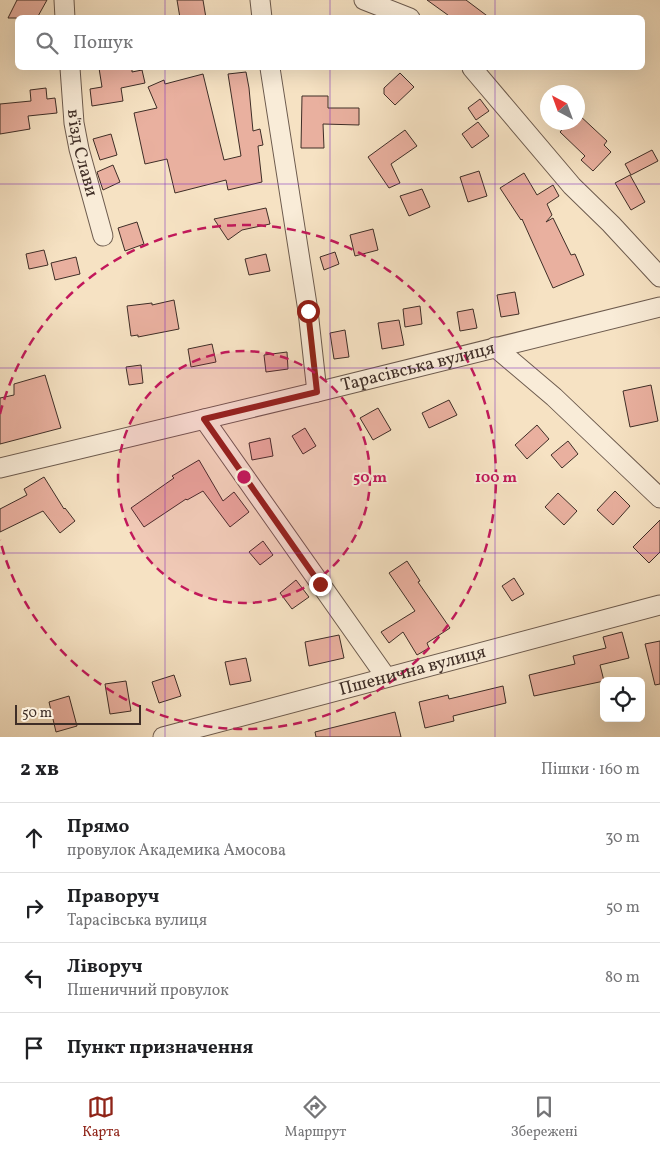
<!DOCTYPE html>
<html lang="uk">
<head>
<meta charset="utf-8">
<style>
  body { margin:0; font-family:Vollkorn,serif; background:#f2f2f2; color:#202124 }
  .controls { position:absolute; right:15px; bottom:15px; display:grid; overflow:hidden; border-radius:8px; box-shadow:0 5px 20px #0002 }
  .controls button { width:45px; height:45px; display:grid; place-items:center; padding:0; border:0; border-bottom:1px solid #e0e0e0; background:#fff; color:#202124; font:25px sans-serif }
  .compass { position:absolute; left:540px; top:85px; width:45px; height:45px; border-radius:50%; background:#fff; box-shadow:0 5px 20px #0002; rotate:319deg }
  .scale { position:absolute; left:15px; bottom:12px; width:126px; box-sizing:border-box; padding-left:5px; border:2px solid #3f2e27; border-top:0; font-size:14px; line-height:18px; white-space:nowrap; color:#3f2e27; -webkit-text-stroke:4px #f9ecd8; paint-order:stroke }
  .stop { position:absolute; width:15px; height:15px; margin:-11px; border:4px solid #8f2418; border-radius:50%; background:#fff }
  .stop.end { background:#8f2418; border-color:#fff; box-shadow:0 1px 5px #0008 }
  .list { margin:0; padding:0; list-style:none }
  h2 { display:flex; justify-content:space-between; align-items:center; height:65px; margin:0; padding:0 20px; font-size:21px }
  h2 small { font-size:16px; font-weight:400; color:#757577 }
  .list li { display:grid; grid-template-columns:32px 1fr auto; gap:15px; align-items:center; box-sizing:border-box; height:70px; padding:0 20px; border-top:1px solid #e0e0e0 }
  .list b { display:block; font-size:19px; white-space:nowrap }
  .list p { margin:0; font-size:16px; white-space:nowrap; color:#757577 }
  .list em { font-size:16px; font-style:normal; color:#757577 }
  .icon { flex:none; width:28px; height:28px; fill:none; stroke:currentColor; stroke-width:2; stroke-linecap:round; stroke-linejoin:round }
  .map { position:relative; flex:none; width:660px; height:737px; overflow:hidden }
  .search { position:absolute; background:#fff; box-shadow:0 5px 20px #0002; left:15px; right:15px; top:15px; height:55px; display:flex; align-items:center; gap:12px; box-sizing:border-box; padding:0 18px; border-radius:8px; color:#757577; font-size:19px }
  .sheet { height:345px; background:#fff }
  nav { display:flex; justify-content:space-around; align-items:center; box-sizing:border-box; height:70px; border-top:1px solid #e0e0e0; background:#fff; font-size:14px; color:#757577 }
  nav a { display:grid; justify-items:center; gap:2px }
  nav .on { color:#8f2418 }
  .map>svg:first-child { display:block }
</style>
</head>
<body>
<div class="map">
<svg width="660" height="737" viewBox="0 0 660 737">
  <rect width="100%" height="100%" fill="#f6e2c3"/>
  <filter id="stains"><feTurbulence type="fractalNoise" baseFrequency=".004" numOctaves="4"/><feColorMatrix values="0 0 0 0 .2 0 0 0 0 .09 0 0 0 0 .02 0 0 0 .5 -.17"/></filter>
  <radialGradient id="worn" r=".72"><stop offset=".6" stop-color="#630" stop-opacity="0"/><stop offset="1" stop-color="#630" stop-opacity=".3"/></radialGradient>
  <path fill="#e9b09f" stroke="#3f2e27" d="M17 0H47L37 18H8Z
    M177 0H203L206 18H180Z
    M427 0H466L490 18H452Z
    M99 68H132V72L142 70 145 83 121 88 123 101 92 106 90 89 102 87Z
    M246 72 249 88 253 131 260 129 263 145 258 146 262 182 228 190 226 180 175 193 167 159 145 164 134 113 157 108 148 87 164 80 165 84 203 74 224 160 241 156 228 74Z
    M400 73 414 87 395 105 384 94V88Z
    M46 88 47 99 55 98 57 113 28 116 30 129 0 134V104L31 101 30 90Z
    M302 96H328V108H359V125L323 124 324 148H301Z
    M480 99 489 111 476 120 468 108Z
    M578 114 607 141 604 145 611 152 593 171 581 160 585 156 560 132 569 122H578Z
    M478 122 489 136 472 148 462 134Z
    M405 130 417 146 391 164 400 183 389 188 368 157Z
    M111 134 117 155 100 160 93 139Z
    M652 150 658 161 631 175 625 164Z
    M113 165 120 182 103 190 97 172Z
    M479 171 487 196 468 202 460 177Z
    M524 173 537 195 553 185 559 196 547 204 552 215 546 222 553 218 571 255 575 254 584 275 553 288 522 219 521 220 500 188Z
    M630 175 645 202 631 210 615 183Z
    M422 189 430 207 409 216 400 196Z
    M266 208 270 224 242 230 228 240 214 219Z
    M137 222 144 244 125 251 118 228Z
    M373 229 378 250 355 256 350 235Z
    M44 250 48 265 29 269 26 254Z
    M335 252 339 264 324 270 320 257Z
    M266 254 270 271 249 275 245 259Z
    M76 257 80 274 55 280 51 263Z
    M515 292 519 314 501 317 497 295Z
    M174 300 179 329 138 337V335L131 336 127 306 152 303V305Z
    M420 306 422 324 405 327 403 309Z
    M473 309 477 328 460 331 457 312Z
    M399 320 404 345 382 349 378 323Z
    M345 330 349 357 334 359 330 333Z
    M212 344 216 362 191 367 188 349Z
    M287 352 288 369 266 372 264 355Z
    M141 365 143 383 129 385 126 367Z
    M45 375 61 428 0 444V398L14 395V384Z
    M651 385 658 421 630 427 623 391Z
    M449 400 457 415 429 428 422 413Z
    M378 408 391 430 373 440 360 418Z
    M537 425 549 439 527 459 515 445Z
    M305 428 316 446 303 454 292 436Z
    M270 438 273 456 252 460 249 443Z
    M568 441 578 454 562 468 551 455Z
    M199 460 223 501 234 492 249 512 230 527 203 491 187 500 186 499 144 527 131 508 174 478 172 476Z
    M44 477 64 509 65 508 75 521 60 533 43 511 0 532V509L27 495 24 489Z
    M615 491 630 506 613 525 597 510Z
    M558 493 577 511 564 525 545 507Z
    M660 520V552L649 563 633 547Z
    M263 541 273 555 260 565 249 552Z
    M407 561 420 581 418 582 450 628 427 643 429 648 417 655 403 632 389 643 381 632 415 611 389 573Z
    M514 578 524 594 512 601 502 586Z
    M296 580 309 597 292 609 280 593Z
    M622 632 629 658 600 665 604 681 534 696 529 675 575 664 573 656 606 648 603 637Z
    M339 635 344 658 309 666 305 642Z
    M660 641V684L655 685 645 644Z
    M246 658 251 681 230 685 225 662Z
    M174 675 181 696 159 703 152 682Z
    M126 681 131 711 110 714 105 684Z
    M503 686 506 703 453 716 454 721 425 728 419 702 448 695 449 699Z
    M69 696 77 726 56 732 49 702Z
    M395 712 401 737H316L315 732Z"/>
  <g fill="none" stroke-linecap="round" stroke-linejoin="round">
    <g stroke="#6d5b4e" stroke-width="21">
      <g id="minor">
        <path d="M64 0 65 18"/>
        <path d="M260 0 262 18"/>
        <path d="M364 0 410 18"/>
        <path id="s1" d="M70 68 74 123 79 149 103 236"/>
        <path d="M270 68 308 311 317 392"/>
        <path d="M472 68 572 186 611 224 660 277"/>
        <path d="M495 347 554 397 660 498"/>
        <path d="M204 419 386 677"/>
        <path id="s2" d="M0 468 317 392 660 307"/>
        <path id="s3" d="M163 737 660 605"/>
      </g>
    </g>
    <use href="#minor" stroke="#f9ecd8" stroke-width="19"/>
  </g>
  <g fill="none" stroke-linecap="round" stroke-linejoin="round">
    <path stroke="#8f2418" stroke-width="6" d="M308 311 317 392 204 419 320 584"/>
  </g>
  <path fill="none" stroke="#7b2cbf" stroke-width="1" stroke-opacity="0.55" d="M165 0V18M330 0V18M495 0V18M165 68V737M330 68V737M495 68V737M0 184H660M0 368H660M0 553H660"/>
  <circle cx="244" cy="477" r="126" fill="#c2185b" fill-opacity=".12"/>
  <g fill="none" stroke="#c2185b" stroke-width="2.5" stroke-dasharray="9 6">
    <circle cx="244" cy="477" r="126"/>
    <path d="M0 414A252 252 0 1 1 0 540"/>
  </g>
  <g text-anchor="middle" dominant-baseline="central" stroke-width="4" stroke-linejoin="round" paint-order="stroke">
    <g font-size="18" fill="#3f2e27" stroke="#f9ecd8">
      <text stroke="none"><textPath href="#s1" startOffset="86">в'їзд Слави</textPath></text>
      <text stroke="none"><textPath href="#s2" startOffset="430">Тарасівська вулиця</textPath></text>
      <text stroke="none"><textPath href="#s3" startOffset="258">Пшенична вулиця</textPath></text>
    </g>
  </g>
  <circle cx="244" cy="477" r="8" fill="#c2185b" stroke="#f9ecd8" stroke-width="2.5"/>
  <g font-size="15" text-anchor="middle" font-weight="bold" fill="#c2185b" stroke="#f9ecd8" stroke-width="4" stroke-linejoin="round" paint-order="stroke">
    <text x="370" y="482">50 m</text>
    <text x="496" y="482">100 m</text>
  </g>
  <rect width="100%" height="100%" filter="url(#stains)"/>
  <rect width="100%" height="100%" fill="url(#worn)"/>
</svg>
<div class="controls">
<button><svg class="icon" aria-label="locate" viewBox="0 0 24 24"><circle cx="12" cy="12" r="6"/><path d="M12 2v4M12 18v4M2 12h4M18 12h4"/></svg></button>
</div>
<svg class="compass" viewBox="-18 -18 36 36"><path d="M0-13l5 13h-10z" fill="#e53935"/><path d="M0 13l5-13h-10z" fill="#757577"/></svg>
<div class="scale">50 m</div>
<div class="stop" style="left:308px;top:311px"></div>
<div class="stop end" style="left:320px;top:584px"></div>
<div class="search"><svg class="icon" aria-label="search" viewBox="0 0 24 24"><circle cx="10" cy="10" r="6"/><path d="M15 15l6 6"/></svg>Пошук</div>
</div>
<section class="sheet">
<h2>2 хв<small>Пішки · 160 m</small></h2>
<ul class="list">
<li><svg class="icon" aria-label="ahead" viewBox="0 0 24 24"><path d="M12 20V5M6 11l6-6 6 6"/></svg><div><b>Прямо</b><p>провулок Академика Амосова</p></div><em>30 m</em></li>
<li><svg class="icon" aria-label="right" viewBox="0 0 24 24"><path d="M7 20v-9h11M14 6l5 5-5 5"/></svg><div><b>Праворуч</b><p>Тарасівська вулиця</p></div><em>50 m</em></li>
<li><svg class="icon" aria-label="left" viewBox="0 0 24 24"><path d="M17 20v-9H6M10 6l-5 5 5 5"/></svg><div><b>Ліворуч</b><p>Пшеничний провулок</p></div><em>80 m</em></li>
<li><svg class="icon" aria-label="arrive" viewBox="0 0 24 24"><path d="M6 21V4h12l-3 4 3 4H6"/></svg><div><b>Пункт призначення</b></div></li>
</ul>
</section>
<nav>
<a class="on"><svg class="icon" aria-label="map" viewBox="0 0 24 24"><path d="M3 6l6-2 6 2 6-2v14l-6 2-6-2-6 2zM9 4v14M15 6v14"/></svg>Карта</a>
<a><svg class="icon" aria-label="directions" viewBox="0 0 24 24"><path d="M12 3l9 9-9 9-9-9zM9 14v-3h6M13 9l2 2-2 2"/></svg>Маршрут</a>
<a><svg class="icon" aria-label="saved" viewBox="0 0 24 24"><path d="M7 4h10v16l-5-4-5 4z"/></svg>Збережені</a>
</nav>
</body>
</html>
